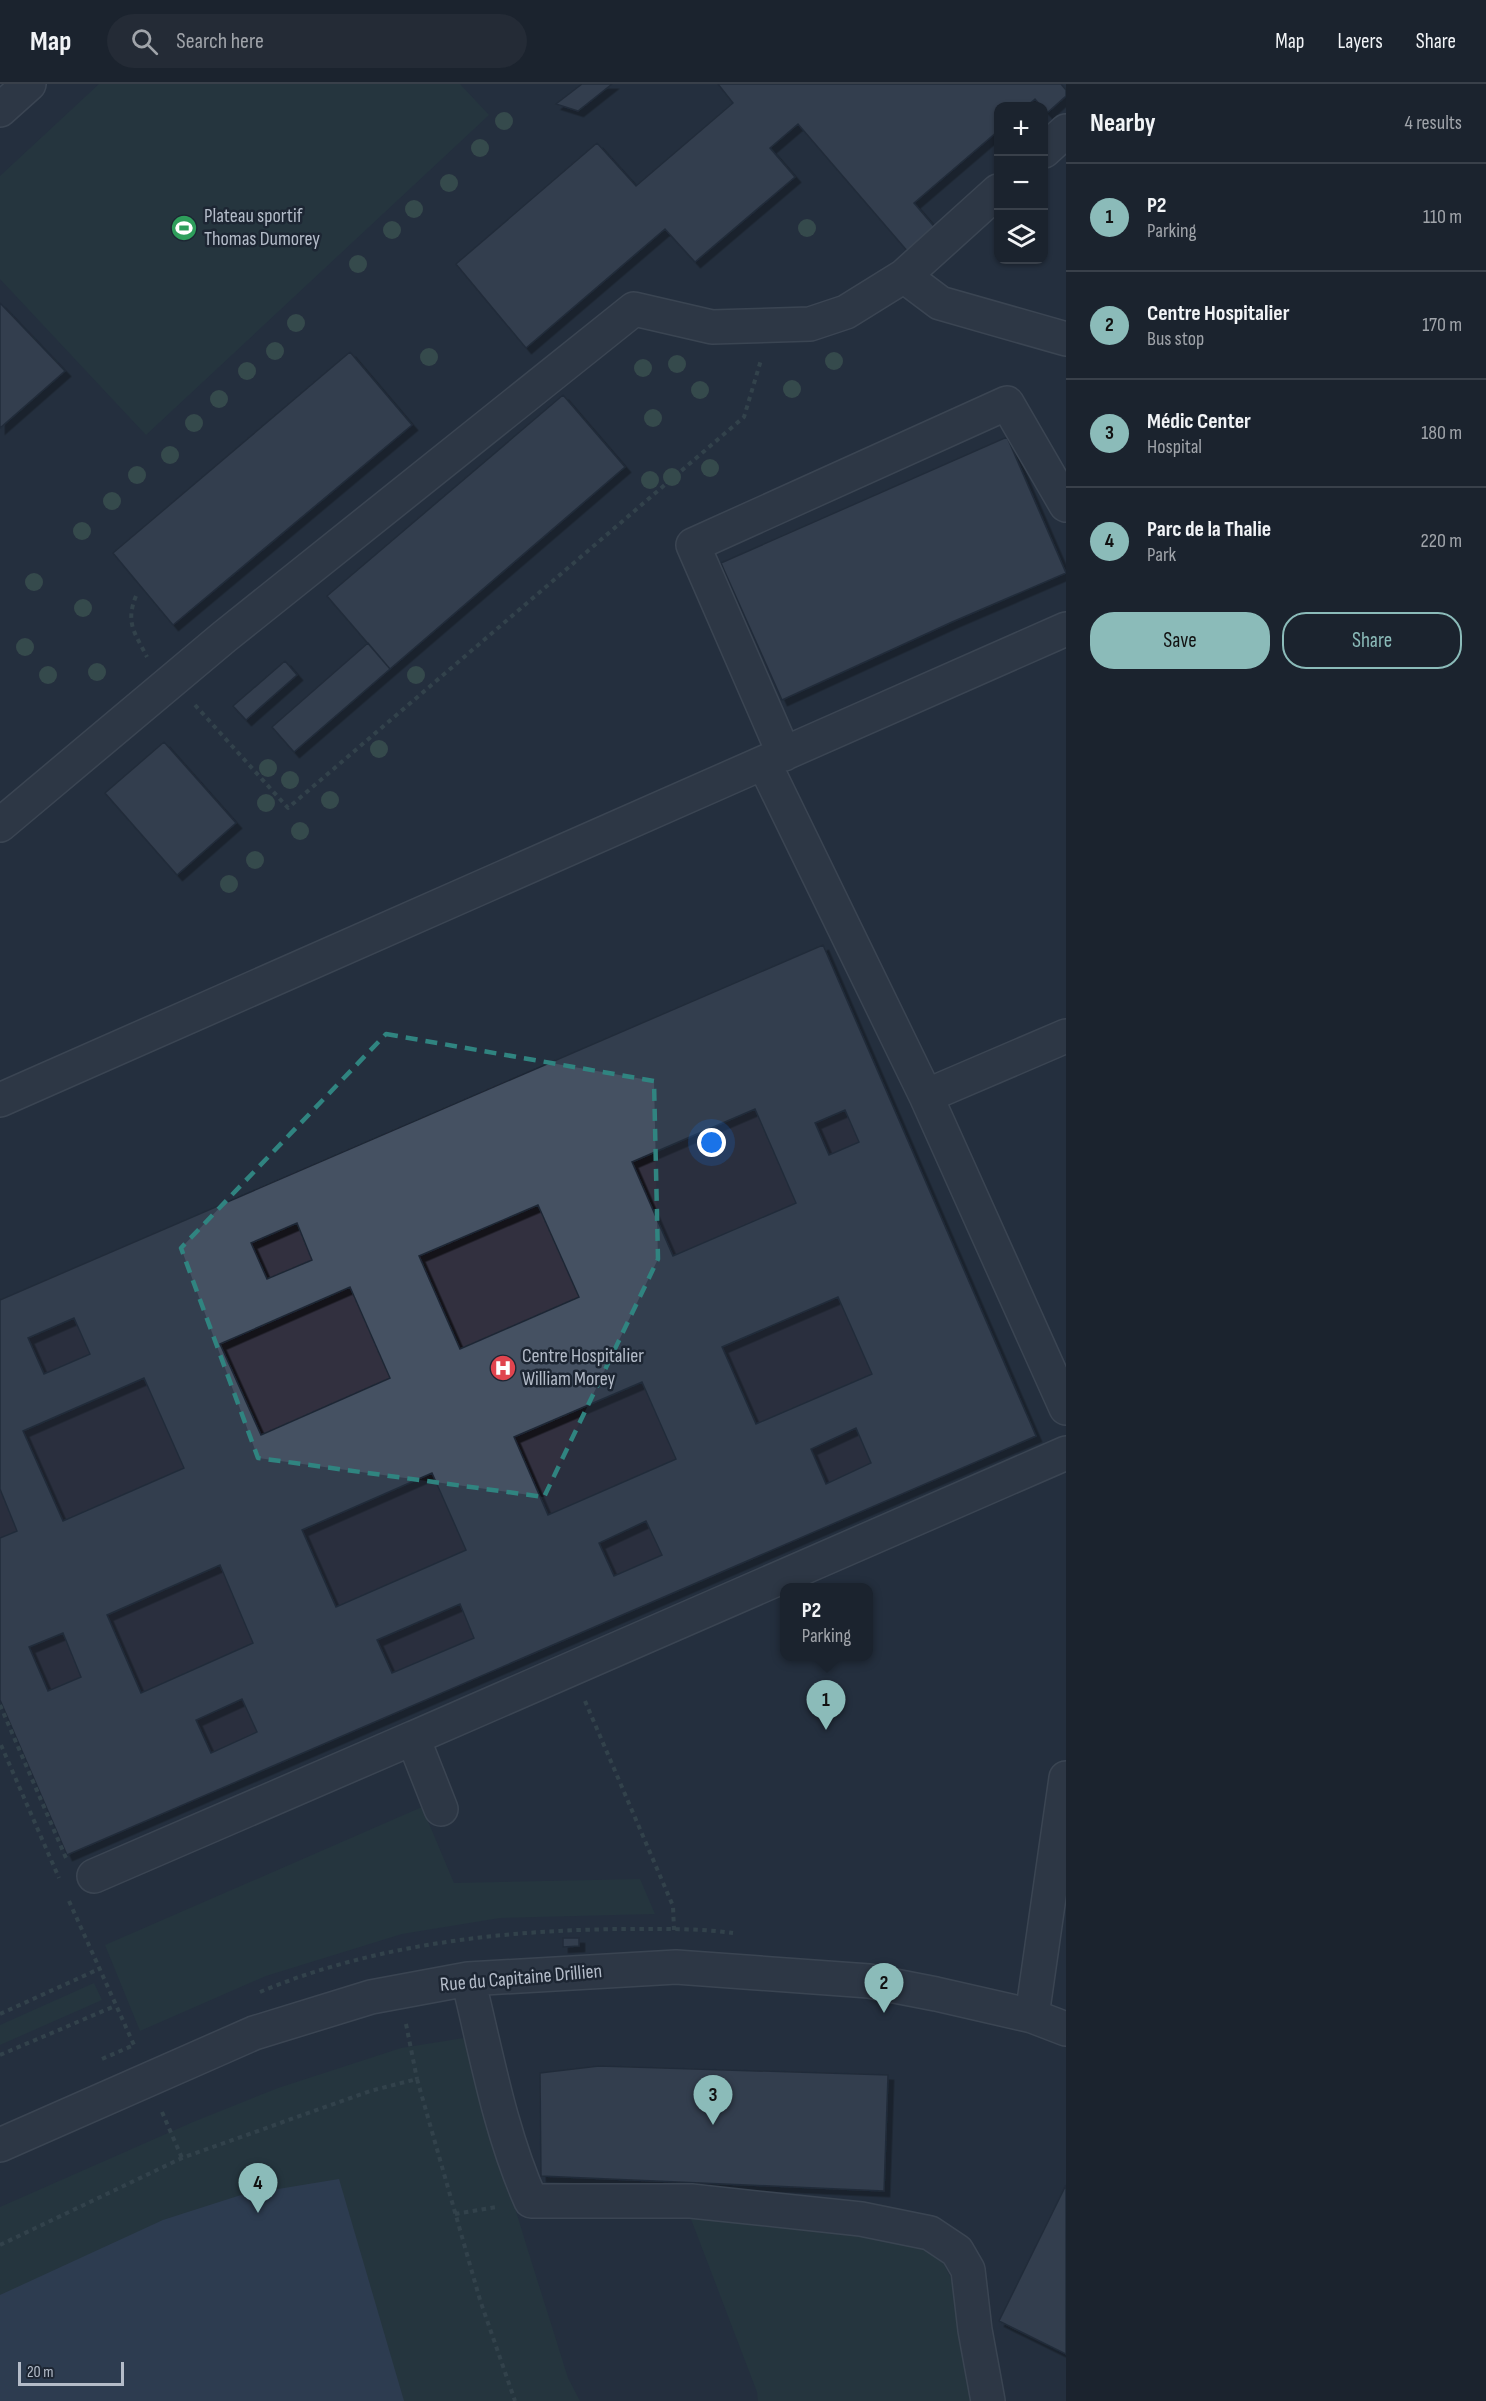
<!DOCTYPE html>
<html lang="en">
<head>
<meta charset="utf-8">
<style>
  body { margin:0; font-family:"Sofia Sans Condensed",sans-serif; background:#242b36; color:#f1f3f6 }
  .controls { position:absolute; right:18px; top:18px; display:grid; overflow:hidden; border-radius:12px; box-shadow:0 2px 4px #0004 }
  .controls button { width:54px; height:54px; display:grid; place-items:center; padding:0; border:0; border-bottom:2px solid #39404a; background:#1b232e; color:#f1f3f6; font:30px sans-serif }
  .scale { position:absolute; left:18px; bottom:15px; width:106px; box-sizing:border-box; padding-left:6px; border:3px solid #b4bcc9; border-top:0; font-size:16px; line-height:21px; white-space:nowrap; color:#b4bcc9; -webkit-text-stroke:4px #1d2633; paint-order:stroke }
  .you { position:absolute; left:712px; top:1059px; width:21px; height:21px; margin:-15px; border:4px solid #fff; border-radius:50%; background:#1a73e8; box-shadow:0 0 0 9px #1a73e833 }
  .badge { display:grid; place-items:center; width:39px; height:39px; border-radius:50%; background:#8bbbb9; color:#111; font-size:20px; font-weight:700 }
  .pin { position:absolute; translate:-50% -50px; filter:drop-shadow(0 2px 3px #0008) }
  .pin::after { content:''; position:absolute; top:32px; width:21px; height:18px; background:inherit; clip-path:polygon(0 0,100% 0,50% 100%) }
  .popup { position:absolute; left:780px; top:1499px; width:93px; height:78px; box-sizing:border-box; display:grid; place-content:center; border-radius:12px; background:#1b232e; filter:drop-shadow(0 2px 4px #0005); font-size:20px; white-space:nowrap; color:#a0a4aa }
  .popup b { font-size:22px; color:#f1f3f6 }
  .popup::after { content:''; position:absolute; left:50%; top:100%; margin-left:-12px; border:12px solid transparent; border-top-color:#1b232e }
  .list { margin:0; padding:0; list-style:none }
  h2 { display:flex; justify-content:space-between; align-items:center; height:78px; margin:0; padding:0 24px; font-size:26px }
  h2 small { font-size:20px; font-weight:400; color:#a0a4aa }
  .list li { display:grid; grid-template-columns:39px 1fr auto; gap:18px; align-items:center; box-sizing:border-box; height:108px; padding:0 24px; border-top:2px solid #39404a }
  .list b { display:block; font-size:22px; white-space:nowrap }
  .list p { margin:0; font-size:20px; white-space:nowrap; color:#a0a4aa }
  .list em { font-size:20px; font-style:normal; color:#a0a4aa }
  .actions { display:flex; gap:12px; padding:18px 24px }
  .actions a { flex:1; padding:14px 0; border:2px solid #8bbbb9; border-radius:24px; text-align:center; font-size:21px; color:#8bbbb9 }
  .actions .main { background:#8bbbb9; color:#111 }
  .icon { flex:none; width:33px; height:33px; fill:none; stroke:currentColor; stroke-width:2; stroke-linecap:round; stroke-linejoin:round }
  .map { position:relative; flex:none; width:1066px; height:2317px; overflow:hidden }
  header { display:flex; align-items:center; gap:36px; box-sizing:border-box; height:84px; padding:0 30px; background:#1b232e; border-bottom:2px solid #39404a }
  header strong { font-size:28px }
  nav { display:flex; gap:33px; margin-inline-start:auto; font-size:21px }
  .search { width:420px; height:54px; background:#242b36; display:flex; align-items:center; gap:15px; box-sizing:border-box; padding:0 21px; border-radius:33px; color:#a0a4aa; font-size:22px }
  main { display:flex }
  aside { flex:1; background:#1b232e }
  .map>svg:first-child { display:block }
</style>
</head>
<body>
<header>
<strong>Map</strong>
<div class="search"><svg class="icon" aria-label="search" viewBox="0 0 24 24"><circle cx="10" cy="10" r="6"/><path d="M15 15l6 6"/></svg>Search here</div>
<nav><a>Map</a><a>Layers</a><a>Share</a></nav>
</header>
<main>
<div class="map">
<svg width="1066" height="2317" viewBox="0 0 1066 2317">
  <defs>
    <filter id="shadow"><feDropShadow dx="5.5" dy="5.5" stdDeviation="0" flood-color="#0009"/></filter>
  </defs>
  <rect width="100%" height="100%" fill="#242f3e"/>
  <path fill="#32303f" d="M823 861 1036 1352 67 1771 0 1616V1216Z"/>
  <path fill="#263c3f" d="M99 0H460L489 31 146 351 0 195V92Z
    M422 1723 454 1799 640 1795 655 1830 500 1834 402 1850 266 1892 140 1947 105 1861Z
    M94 1899 102 1916 0 1961V1941Z
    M470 1953C495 2069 533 2181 568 2294L580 2317H0V2123L193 2038 278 2004 401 1964Z
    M686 2122 858 2149 923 2163 944 2180 956 2205 975 2317H758L757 2308Z"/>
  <path fill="#394c67" d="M339 2095 404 2317H0V2211L163 2136 241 2111Z"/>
  <path fill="#455162" stroke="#1f2835" stroke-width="1.5" fill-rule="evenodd" filter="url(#shadow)" d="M582 0H612L578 27 556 20Z
    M718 0H1061L1066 6V12L1047 29 1035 15 1027 22H998V47L914 119 937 146 909 169 798 40 770 64 795 93 695 178 665 145 526 264 456 180 597 59 636 102 733 19Z
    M0 219 65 287 0 344Z
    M350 268 412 341 173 541 113 469Z
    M563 311 625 383 390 585 327 512Z
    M1007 353 1066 489 952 538 782 616 721 479Z
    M368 559 390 585 294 668 272 643Z
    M285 577 297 591 246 636 233 622Z
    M164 658 236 739 177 791 105 709Z
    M823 861 1036 1352 67 1771 0 1616V1454L17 1447 0 1405V1216ZM755 1025 796 1119 673 1172 632 1078ZM845 1026 859 1058 829 1071 815 1039ZM538 1121 579 1213 460 1265 419 1172ZM297 1139 312 1176 267 1195 251 1159ZM350 1203 390 1294 261 1351 220 1260ZM838 1213 872 1290 756 1340 722 1263ZM74 1234 90 1270 44 1290 28 1254ZM144 1294 184 1384 63 1437 23 1347ZM642 1298 676 1375 548 1431 514 1353ZM856 1344 871 1379 826 1400 811 1365ZM432 1389 466 1466 336 1523 302 1446ZM646 1437 662 1471 614 1492 599 1459ZM220 1481 253 1559 141 1609 107 1531ZM460 1520 474 1554 392 1589 377 1556ZM63 1549 81 1593 48 1607 29 1563ZM242 1615 257 1648 211 1669 196 1636Z
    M563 1854H579V1862L563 1863Z
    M599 1982 888 1991 884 2107 541 2092 540 1989Z
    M1066 2101V2270L999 2237Z"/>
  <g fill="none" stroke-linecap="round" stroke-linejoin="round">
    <g stroke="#565f6c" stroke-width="36">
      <path id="minor" d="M0 26 29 0
        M1044 67 1066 47
        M998 107 904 192 940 219 1066 255
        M784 670 693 461 1007 319 1066 421
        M764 679 926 1012
        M0 741 224 553 634 225 712 243 810 240 846 228 904 192
        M1066 952 926 1012 1066 1324
        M0 1016 1066 545
        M441 1725 413 1654 1066 1369
        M94 1792 413 1654
        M468 1895C486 1968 500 2048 531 2117H691L861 2135 930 2149 957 2167 968 2186 975 2246 988 2317
        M1032 1932 1066 1694
        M0 2061 254 1949 371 1913 468 1895 676 1883 869 1897 936 1910 1032 1932 1066 1945"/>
    </g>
    <path stroke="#44595c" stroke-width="4" stroke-dasharray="4.5 4.5" stroke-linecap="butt" d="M136 512C125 539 135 549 147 573
      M195 621 288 724 744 333 761 276
      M585 1617 673 1822 674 1846
      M0 1621 66 1774
      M1 1661 59 1794
      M69 1817 134 1961
      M260 1908C371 1861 503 1846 623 1845 660 1845 696 1844 733 1849
      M0 1930 99 1885
      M406 1940 417 1995
      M0 1971 115 1922
      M102 1975 134 1961
      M162 2028 182 2074
      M455 2130 496 2123
      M0 2161 182 2074 370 2007 417 1995 480 2216 515 2317"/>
    <use href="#minor" stroke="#38414e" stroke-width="33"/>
  </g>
  <g fill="#4b6a5d">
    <circle cx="504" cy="37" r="9"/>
    <circle cx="480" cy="64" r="9"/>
    <circle cx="449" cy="99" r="9"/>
    <circle cx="414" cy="125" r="9"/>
    <circle cx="807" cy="144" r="9"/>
    <circle cx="392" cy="146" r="9"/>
    <circle cx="358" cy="180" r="9"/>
    <circle cx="296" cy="239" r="9"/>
    <circle cx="275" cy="267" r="9"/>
    <circle cx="429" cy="273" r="9"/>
    <circle cx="834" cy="277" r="9"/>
    <circle cx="677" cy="280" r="9"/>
    <circle cx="643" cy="284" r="9"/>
    <circle cx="247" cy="287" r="9"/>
    <circle cx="792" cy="305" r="9"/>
    <circle cx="700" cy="306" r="9"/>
    <circle cx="219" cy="315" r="9"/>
    <circle cx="653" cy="334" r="9"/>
    <circle cx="194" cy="339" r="9"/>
    <circle cx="170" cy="371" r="9"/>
    <circle cx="710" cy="384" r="9"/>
    <circle cx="137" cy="391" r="9"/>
    <circle cx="672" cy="393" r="9"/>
    <circle cx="650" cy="396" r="9"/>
    <circle cx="112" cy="417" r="9"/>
    <circle cx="82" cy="447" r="9"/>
    <circle cx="34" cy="498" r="9"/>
    <circle cx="83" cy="524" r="9"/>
    <circle cx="25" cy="563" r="9"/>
    <circle cx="97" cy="588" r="9"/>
    <circle cx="48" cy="591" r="9"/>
    <circle cx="416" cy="591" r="9"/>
    <circle cx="379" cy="665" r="9"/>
    <circle cx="268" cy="684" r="9"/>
    <circle cx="290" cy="696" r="9"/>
    <circle cx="330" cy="716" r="9"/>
    <circle cx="266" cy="719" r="9"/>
    <circle cx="300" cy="747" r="9"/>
    <circle cx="255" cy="776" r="9"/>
    <circle cx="229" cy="800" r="9"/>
  </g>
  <path d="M0 0H1066V2317H0ZM386 950 654 997 658 1175 544 1413 258 1374 181 1164Z" fill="#242f3e" fill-opacity=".55" fill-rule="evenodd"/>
  <path fill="none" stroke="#308480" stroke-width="4.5" stroke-dasharray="12 8" stroke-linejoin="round" d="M386 950 654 997 658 1175 544 1413 258 1374 181 1164Z"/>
  <defs>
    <g id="stadium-disc" transform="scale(1.35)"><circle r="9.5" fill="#2e9e5b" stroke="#1d2633"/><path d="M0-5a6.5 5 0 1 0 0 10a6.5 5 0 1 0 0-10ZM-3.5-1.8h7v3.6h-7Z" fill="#fff"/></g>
    <g id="hospital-disc" transform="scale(1.35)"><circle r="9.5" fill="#e0444e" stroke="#1d2633"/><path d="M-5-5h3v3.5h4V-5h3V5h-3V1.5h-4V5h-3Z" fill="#fff"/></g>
  </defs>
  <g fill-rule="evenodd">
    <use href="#stadium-disc" x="184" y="144"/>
    <use href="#hospital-disc" x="503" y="1284"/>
  </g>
  <g text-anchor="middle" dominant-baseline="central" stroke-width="5" stroke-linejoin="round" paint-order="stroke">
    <g font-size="20" fill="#b4bcc9" stroke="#1d2633" text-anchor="start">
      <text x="204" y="132">Plateau sportif<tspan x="204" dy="23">Thomas Dumorey</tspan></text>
      <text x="522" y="1272">Centre Hospitalier<tspan x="522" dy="23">William Morey</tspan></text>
    </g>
    <g font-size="20" fill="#b4bcc9" stroke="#1d2633">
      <text transform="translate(521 1894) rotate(-5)">Rue du Capitaine Drillien</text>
    </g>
  </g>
</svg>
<div class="controls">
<button>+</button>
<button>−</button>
<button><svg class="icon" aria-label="layers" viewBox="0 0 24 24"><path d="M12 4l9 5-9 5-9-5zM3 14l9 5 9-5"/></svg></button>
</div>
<div class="scale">20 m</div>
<div class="you"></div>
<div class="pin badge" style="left:826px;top:1646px">1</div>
<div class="popup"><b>P2</b>Parking</div>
<div class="pin badge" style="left:884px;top:1929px">2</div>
<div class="pin badge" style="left:713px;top:2041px">3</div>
<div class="pin badge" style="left:258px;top:2129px">4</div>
</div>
<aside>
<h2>Nearby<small>4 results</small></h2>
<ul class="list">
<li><span class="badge">1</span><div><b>P2</b><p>Parking</p></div><em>110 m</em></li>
<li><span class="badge">2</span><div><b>Centre Hospitalier</b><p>Bus stop</p></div><em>170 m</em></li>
<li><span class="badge">3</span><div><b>Médic Center</b><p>Hospital</p></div><em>180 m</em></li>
<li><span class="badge">4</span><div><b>Parc de la Thalie</b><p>Park</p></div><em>220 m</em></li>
</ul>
<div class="actions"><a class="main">Save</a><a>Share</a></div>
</aside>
</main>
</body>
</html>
